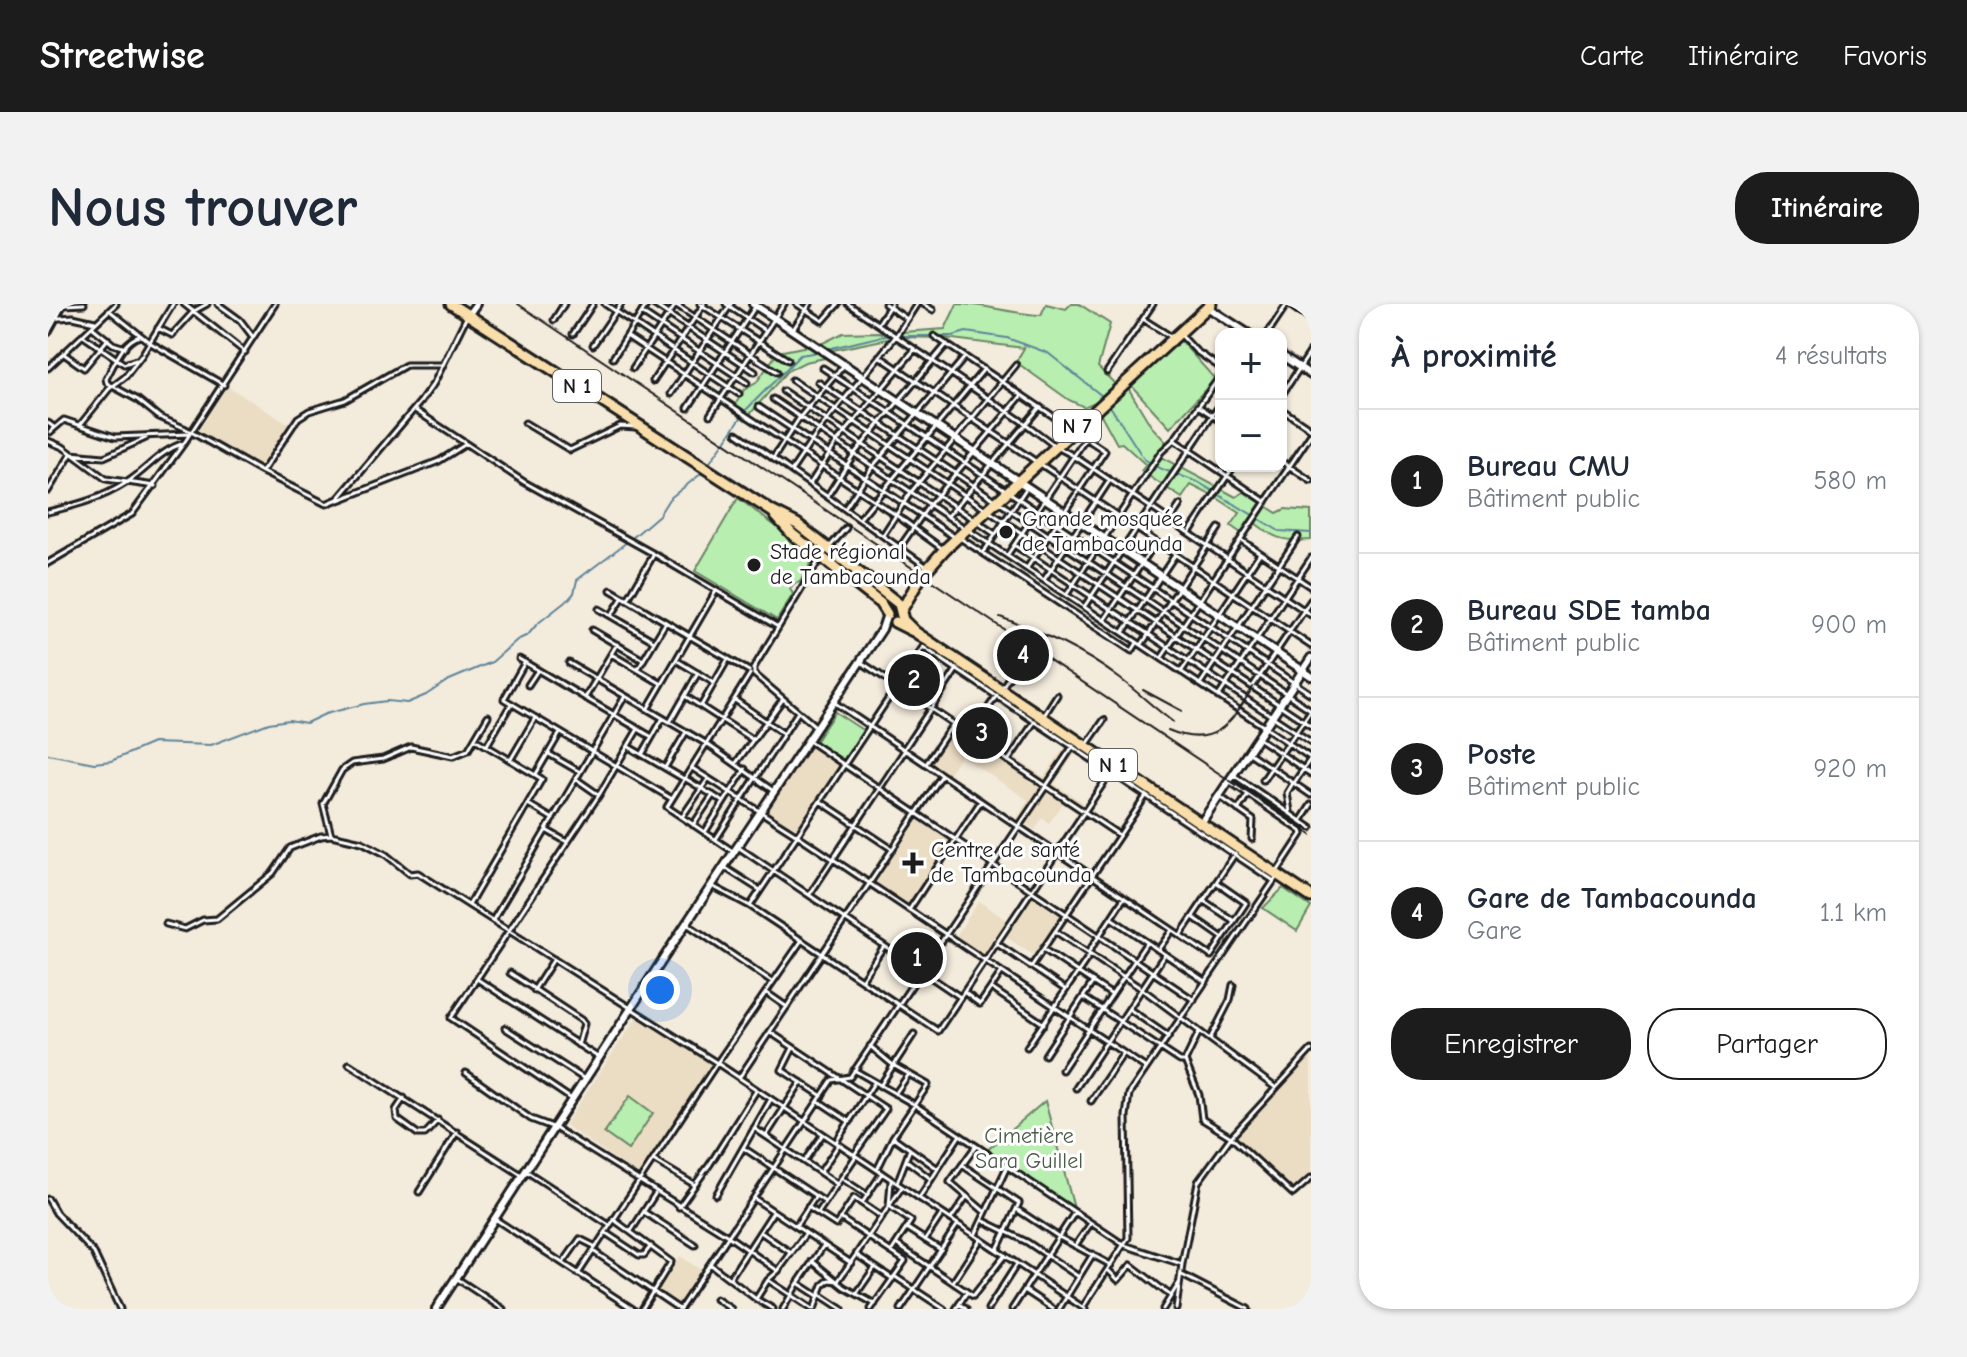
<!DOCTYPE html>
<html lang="fr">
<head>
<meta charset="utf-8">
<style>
  body { margin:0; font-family:"Comic Neue",sans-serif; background:#f2f2f3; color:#1f2937 }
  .controls { position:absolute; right:24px; top:24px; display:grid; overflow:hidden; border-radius:16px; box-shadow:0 2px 6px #0004 }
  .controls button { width:72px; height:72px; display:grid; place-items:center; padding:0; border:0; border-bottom:2px solid #e0e1e3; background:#fff; color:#1f2937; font:40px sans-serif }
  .you { position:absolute; left:612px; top:686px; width:28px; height:28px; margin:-20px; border:6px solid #fff; border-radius:50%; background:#1a73e8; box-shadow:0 0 0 12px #1a73e833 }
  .badge { display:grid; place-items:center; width:52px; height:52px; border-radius:50%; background:#1c1c1c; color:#fff; font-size:26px; font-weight:700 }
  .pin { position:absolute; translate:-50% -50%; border:4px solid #fff; box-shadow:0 2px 8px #0006 }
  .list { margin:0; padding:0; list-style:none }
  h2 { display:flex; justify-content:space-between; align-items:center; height:104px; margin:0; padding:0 32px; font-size:34px }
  h2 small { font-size:26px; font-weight:400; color:#747a83 }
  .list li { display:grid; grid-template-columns:52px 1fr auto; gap:24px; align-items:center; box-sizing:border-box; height:144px; padding:0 32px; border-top:2px solid #e0e1e3 }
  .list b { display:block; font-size:30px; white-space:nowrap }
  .list p { margin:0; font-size:26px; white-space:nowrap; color:#747a83 }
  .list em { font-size:26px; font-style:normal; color:#747a83 }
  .actions { display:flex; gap:16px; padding:24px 32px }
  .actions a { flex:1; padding:18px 0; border:2px solid #1c1c1c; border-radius:32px; text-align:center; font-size:28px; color:#1c1c1c }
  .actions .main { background:#1c1c1c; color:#fff }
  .map { position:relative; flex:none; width:1263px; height:1005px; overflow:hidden; border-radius:32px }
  header { display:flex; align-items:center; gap:48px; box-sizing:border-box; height:112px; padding:0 40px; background:#1c1c1c; color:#fff }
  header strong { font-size:38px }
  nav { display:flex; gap:44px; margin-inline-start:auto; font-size:28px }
  .intro { display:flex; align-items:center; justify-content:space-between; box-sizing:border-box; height:192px; padding:0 48px }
  h1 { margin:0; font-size:56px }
  .button { padding:20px 36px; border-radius:32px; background:#1c1c1c; color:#fff; font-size:28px; font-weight:700 }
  main { display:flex; gap:48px; padding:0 48px }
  aside { flex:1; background:#fff; border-radius:32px; box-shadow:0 2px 6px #0004 }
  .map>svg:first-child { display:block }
</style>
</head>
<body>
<header>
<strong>Streetwise</strong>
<nav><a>Carte</a><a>Itinéraire</a><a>Favoris</a></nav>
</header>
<div class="intro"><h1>Nous trouver</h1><a class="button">Itinéraire</a></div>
<main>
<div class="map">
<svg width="1263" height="1005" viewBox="0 0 1263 1005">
  <rect width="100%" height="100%" fill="#f3ebdc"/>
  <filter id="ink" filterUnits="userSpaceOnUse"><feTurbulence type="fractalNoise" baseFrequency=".0125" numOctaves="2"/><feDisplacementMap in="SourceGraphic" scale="16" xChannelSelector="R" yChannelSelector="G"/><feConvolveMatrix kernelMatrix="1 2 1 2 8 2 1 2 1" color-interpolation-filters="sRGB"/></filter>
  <g filter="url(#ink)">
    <path fill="#ebddc4" d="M179 82 243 122 214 166 151 126Z
      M906 423 927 428 996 473 1019 440 1029 447 1006 480 1039 501 1033 512 1015 500 1001 519 994 514 987 526 969 514 980 496 913 452 899 471 882 460Z
      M762 442 792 463 749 529 719 509Z
      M870 515 904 537 860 604 826 581Z
      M986 591 1016 610 988 653 958 633Z
      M931 597 960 617 936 652 908 632Z
      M590 711 664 761 590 871 517 821Z
      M1263 750V871L1245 888 1186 834Z
      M632 952 654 967 632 1000 610 986Z"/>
    <path fill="#b8eeb0" stroke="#6a8566" stroke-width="2" d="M909 0C937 0 964 10 993 11L998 0 1018 5 1023 0H1031L1062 20 1050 63 1067 80 1047 98 1036 103 1021 96 968 58 976 44 897 34 850 33 854 28 897 25Z
      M831 28 840 30 845 34 785 46 777 54 757 58 739 67 697 116 684 106 696 86 708 79 730 48 775 39 795 29Z
      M1129 33 1167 75 1122 124 1080 78Z
      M1079 82 1103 122 1118 138 1109 151 1188 193 1196 188 1229 209 1237 205 1263 207V236C1233 238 1225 234 1202 215L1193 229 1183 222 1192 209 1169 194 1143 181 1134 194 1093 167 1098 161 1074 139 1069 140 1051 107Z
      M690 194 765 250 766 254 752 278 746 280 742 285 745 290 729 316 647 267Z
      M787 408 816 427 796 458 767 438Z
      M1235 584 1263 603 1249 627 1215 604Z
      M582 792 605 809 580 846 556 829Z
      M997 797 1027 908 937 848Z"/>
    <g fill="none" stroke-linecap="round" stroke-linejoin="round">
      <path stroke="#608599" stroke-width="2" d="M779 45 835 32H905L918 28 959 34 1000 49 1054 92
        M1060 99 1096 155 1111 164 1150 178 1231 227 1263 229
        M696 108 752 51 771 48
        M677 137 694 112
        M660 161 675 140
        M0 450 46 459 63 457 105 439 163 441 221 419 241 416 258 419 277 410 316 400 339 397 359 399 378 391 399 377 444 358 469 336 480 331 489 320 521 295 526 289 529 276 583 235 611 211 621 195 654 169"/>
      <g stroke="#1c1c1c" stroke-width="9">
        <path id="street" d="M136 0 197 48
          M170 0 192 16 205 33
          M557 0 691 90
          M605 0 707 68
          M627 0 729 68
          M652 0 740 56
          M678 0 718 27
          M749 0 775 17 790 0
          M800 0 978 120 1007 142 1026 152 1263 311
          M837 0 859 15
          M875 0 885 6
          M1240 0 1263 16
          M16 1 36 0
          M62 7 101 38 176 81
          M594 9 699 79
          M0 15 25 13 47 18
          M1095 15 1122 32
          M506 16 516 0
          M830 20 843 0
          M44 23 65 40 77 44
          M110 24 124 31 146 7 159 0
          M744 27 762 0
          M0 29 16 0
          M525 30 545 0
          M1219 30 1239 0
          M34 31 76 60 88 56
          M1133 31 1148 47 1173 64
          M92 32C75 36 66 61 58 75L59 79 90 96 111 113 136 124 214 168 278 200 290 195 373 97 386 79 418 14
          M886 32 1057 147 979 264
          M580 33 848 211 892 243
          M545 41 573 0
          M16 50 36 64 60 35
          M831 52 987 157
          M565 54 599 0
          M0 64 68 0
          M585 64 628 0
          M775 64 1263 390
          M1059 68 1105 0
          M744 76 1263 422
          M605 77 656 0
          M770 78 1263 406
          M735 87 924 214
          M623 90 683 0
          M1233 92 1263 47
          M725 95 915 223
          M1150 102 1173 117
          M711 103 905 232
          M640 104 707 3
          M1233 105 1263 125
          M367 106 476 178 606 250 730 323
          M662 111 736 0
          M0 119 7 124
          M477 119 522 146 572 122 588 123
          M32 121 61 85 77 73 94 51 125 0
          M2 128 16 116 67 133 141 130
          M689 129 879 263
          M1126 136 1218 198
          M0 137 15 143 58 175 107 182
          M726 153 752 113 796 61
          M1233 157 1263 177
          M994 161 1263 342
          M744 166 771 126 848 32 869 0
          M214 168 250 114 261 107 297 96 358 61H395
          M762 180 789 138 867 45
          M0 187 23 150 56 153 98 134
          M780 191 806 150 899 40
          M291 196 391 157 418 140
          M798 203 825 162 917 53
          M0 208C28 201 53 195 78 179 99 166 111 147 136 139L227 0
          M900 212 992 103
          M813 213 936 65
          M1122 216 1132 201
          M931 219 947 230
          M922 227 1263 454 1246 479
          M1141 229 1186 162
          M835 231 863 188 968 61
          M912 234 1084 347 1089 339
          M1193 236 1263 283
          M966 241 1263 438
          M852 243 882 200 974 91
          M935 249 979 183
          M960 250 1038 134
          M0 259 84 210 136 139
          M996 276 1062 176
          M563 286 701 367
          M1019 290 1113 148 1126 136 1173 71
          M580 295 606 250
          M1036 303 1173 99
          M551 305 606 337
          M563 312 575 293
          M1057 315 1108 238
          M544 326 595 356
          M1076 327 1127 251
          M1094 340 1171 224
          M875 343 1226 577
          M563 350 614 380
          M1114 353 1263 130
          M471 355 604 433
          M628 356 666 379
          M477 358 456 395 624 495
          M813 358 1071 531
          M521 359 659 440 724 486
          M590 365 618 318
          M705 365 773 253 798 224
          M706 366V370L767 422
          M1133 368 1212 249
          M1152 380 1250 233
          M480 381 490 366
          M1205 382 1263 296
          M953 385 971 359
          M637 392 705 436
          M1170 393 1263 254
          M537 394 569 340
          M687 396 736 430
          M787 399 1163 652 1198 599 1168 578
          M653 402 680 355
          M600 404 668 287
          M997 410 1009 391
          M622 418 650 369
          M922 431 949 391
          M1210 434 1263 470
          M761 437 1146 696
          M1040 439 1056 416
          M439 441 463 400
          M581 443 636 475
          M856 445 909 365
          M1200 448 1263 491
          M595 449 615 414
          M501 450 532 468
          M463 455 487 414
          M960 457 987 417
          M688 459 735 395
          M878 460 905 420
          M618 462 638 428
          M644 464 749 531 1098 764
          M488 470 512 429
          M1187 472 1263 524
          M528 475 551 491
          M638 475 676 498
          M1215 476 1263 406
          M1181 477 1253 527 1254 530 1229 568
          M1171 492 1205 516 1204 535
          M772 497 844 545
          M480 500 505 515
          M1190 506 1200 490
          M1242 508 1239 489 1245 479
          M634 513 660 475
          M1253 517 1263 501
          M645 521 665 491
          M498 526 519 538
          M657 528 697 465
          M283 531 275 500 294 466 304 459 335 455 363 443 405 452 420 446 440 412
          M668 535 750 408
          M690 543 912 693
          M686 548 619 503 702 370
          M676 563 712 586
          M664 582 702 602 890 727 1063 468
          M762 590 857 446
          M1156 597 1186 617
          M421 601 494 475 427 435
          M702 602 875 343
          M861 606 933 497
          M1145 613 1175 634
          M1063 614 1158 678
          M445 616 577 392
          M118 620 137 625 155 616 169 615 225 569 242 544 273 532 283 531 314 538 337 550 362 570 370 569 669 759 1037 1005
          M639 620 725 678
          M1007 627 1094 685 1228 784
          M1133 630 1187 550
          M948 639 1018 686
          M995 645 1064 691
          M1110 646 1124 626
          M1040 649 1076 594
          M983 663 1098 492
          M462 669 533 716 536 720 530 741
          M429 675 551 754
          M814 675 836 642
          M943 684 996 720
          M486 686 506 655
          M719 689 739 703
          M917 689 932 700 953 669
          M1035 693 1132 757H1135
          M1081 705 1120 732
          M457 724 535 774
          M722 728 838 805 806 851
          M1162 735 1182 696 1185 681
          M822 742 845 761 880 781 845 833 829 866
          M979 743 1041 652
          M745 744 734 766 774 792
          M1263 746 1183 833 1245 890 1263 874
          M997 751 1045 678
          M301 760 475 872
          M806 766 867 801 1076 941 1134 960 1128 1005
          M1014 766 1099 638
          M418 769 483 815 507 824 680 932 730 967 758 929
          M691 774 894 471
          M832 782 866 730
          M1028 784 1117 650
          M847 790 861 770
          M356 794 348 806 349 815 370 830H377L390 816
          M522 794 403 714 551 491 590 425
          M1043 797 1075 750
          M772 798 802 818
          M706 824 789 880
          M718 832 753 778
          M845 833 890 865
          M788 838 826 779
          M928 842 902 878 937 908
          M697 845 777 898
          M605 856 647 881
          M757 856 775 830
          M858 856 883 875
          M914 861 971 899 949 946
          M478 867 561 921
          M773 867 791 840
          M793 874 819 891
          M849 879 862 845
          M371 888 409 828
          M668 891 723 795
          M871 894 912 831
          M0 895 8 909 46 949 72 1005
          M707 895 803 959
          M814 899 834 869
          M631 903 662 860 708 787
          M760 903 788 921 806 894 834 913
          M970 906 1011 933 1063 961
          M596 908 647 941
          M770 909 808 852
          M792 914 857 957 823 1005
          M447 915 585 1005
          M565 915 623 958 594 1005
          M903 915 919 892
          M934 916 979 938 1031 973
          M748 922 768 892
          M859 924 893 946
          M583 927 607 890
          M558 929 591 951H596L603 942
          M714 929 743 949
          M927 931 959 863
          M877 936 894 910
          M848 940 925 992 957 951
          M1027 942 1043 919
          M545 947 631 1005
          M843 948 863 917 841 902 843 877
          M809 951 845 975
          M764 957 796 983 827 1000
          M515 959 532 935 548 943
          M662 960 708 995 725 1005
          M1134 960 1150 878 1183 833 1154 815 1151 791 1137 757 1151 728
          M1061 967 1070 976 1083 961 1123 992
          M530 970 669 759 754 636
          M1134 971 1200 1005
          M846 972 896 1005
          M408 974 455 1005
          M682 974 725 908
          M720 976 764 1005
          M905 978 933 935
          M750 979 770 992
          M978 987 1005 1005
          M809 989 827 963
          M771 990 794 1005
          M668 995 683 1005
          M708 995 720 976 730 967
          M911 1000 918 1005
          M1035 1003 1080 934 1078 812 1081 790 1228 574
          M632 1005 784 776 802 773 1025 442
          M735 1005 750 979 776 941
          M766 1005 775 981 781 976 790 977 854 883
          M853 1005 910 920
          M908 1005 919 988
          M940 1005 969 960
          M964 1005 1027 908
          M1011 1005 1045 950
          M1115 1005 1131 979"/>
      </g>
      <g stroke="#1c1c1c" stroke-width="12">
        <path id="secondary" d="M705 0 1263 372
          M1159 3 1201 30
          M420 11 428 0
          M1233 51 1263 71
          M1153 519 1263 354
          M388 1005 630 632 834 325 839 310"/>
      </g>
      <g stroke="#1c1c1c" stroke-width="15">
        <path id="highway" d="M403 0 725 208 749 220 851 300 855 316 867 328
          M727 211 744 230 832 299 839 310
          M853 307 874 271 896 246 1163 0
          M847 318 867 328 1263 593"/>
      </g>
      <use href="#street" stroke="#fff" stroke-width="3"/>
      <use href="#secondary" stroke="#fff" stroke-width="6"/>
      <use href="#highway" stroke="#f9deab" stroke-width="9"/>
      <path stroke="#1c1c1c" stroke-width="2" d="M470 0 1263 531
        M952 313C995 329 1034 346 1071 374 1090 388 1106 404 1125 418
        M1095 386 1134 407
        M1120 426C1167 446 1183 419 1205 383"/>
    </g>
  </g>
  <g fill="#1c1c1c" stroke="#fff" stroke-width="3">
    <circle cx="958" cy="228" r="8"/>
    <circle cx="706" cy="261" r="8"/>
    <path d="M861 547h8v8h8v8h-8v8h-8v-8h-8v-8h8z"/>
  </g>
  <g text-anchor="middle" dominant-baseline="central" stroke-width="6" stroke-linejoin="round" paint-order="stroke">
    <g fill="#fff" stroke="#606060" stroke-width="2">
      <rect x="505" y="66" width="48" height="32" rx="6"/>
      <rect x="1005" y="106" width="48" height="32" rx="6"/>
      <rect x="1041" y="445" width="48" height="32" rx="6"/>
    </g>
    <g font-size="20" font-weight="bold" fill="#1c1c1c">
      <text x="529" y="82">N 1</text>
      <text x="1029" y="122">N 7</text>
      <text x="1065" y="461">N 1</text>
    </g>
    <g font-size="22" fill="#1c1c1c" stroke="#fff" text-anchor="start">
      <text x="974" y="215">Grande mosquée<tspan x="974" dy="25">de Tambacounda</tspan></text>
      <text x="722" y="248">Stade régional<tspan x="722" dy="25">de Tambacounda</tspan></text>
      <text x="883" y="546">Centre de santé<tspan x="883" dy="25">de Tambacounda</tspan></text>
    </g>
    <g font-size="22" fill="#4b5b48" stroke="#fff">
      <text x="981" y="832">Cimetière<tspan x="981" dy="25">Sara Guillel</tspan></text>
    </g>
  </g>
</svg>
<div class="controls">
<button>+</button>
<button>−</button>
</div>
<div class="you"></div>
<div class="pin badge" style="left:869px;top:654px">1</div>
<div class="pin badge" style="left:866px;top:376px">2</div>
<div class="pin badge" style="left:934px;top:429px">3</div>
<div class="pin badge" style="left:975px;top:351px">4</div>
</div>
<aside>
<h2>À proximité<small>4 résultats</small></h2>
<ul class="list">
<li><span class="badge">1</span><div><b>Bureau CMU</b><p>Bâtiment public</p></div><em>580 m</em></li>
<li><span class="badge">2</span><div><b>Bureau SDE tamba</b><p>Bâtiment public</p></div><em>900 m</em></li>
<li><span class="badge">3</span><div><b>Poste</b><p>Bâtiment public</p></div><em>920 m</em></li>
<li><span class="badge">4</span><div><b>Gare de Tambacounda</b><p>Gare</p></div><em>1.1 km</em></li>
</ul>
<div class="actions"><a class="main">Enregistrer</a><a>Partager</a></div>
</aside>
</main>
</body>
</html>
